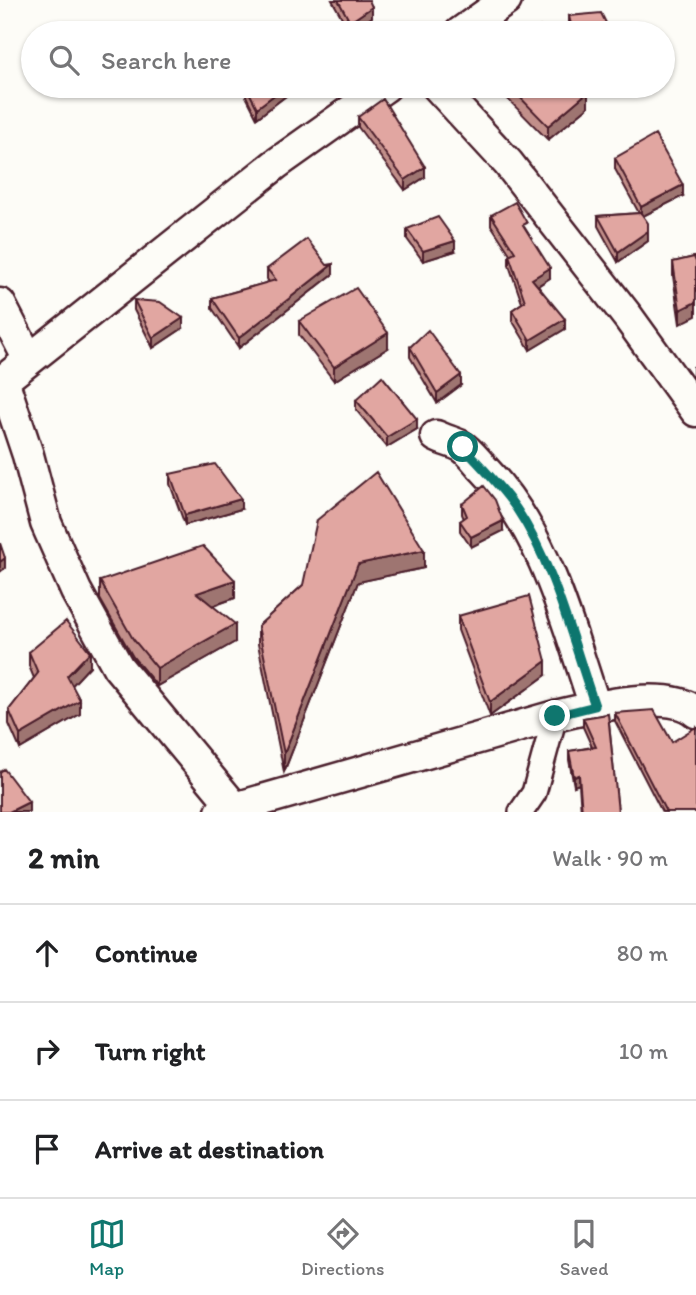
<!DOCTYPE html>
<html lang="en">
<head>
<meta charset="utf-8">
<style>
  body { margin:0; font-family:Itim,sans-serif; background:#f6f6f6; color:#202124 }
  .stop { position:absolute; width:21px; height:21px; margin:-16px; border:5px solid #0f766e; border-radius:50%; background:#fff }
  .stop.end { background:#0f766e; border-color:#fff; box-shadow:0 2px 7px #0008 }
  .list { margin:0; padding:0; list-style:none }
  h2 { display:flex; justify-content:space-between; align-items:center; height:91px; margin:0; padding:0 28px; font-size:30px }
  h2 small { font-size:23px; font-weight:400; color:#757577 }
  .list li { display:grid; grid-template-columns:46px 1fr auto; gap:21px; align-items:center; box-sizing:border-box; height:98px; padding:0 28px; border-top:2px solid #e0e0e0 }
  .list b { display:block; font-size:26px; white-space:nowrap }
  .list em { font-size:23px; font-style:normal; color:#757577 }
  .icon { flex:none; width:38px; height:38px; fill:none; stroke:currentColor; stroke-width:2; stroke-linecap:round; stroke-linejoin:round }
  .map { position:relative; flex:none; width:696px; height:812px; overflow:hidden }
  .search { position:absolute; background:#fff; box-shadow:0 2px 5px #0004; left:21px; right:21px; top:21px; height:77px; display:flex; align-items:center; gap:18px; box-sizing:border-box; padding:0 24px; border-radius:38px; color:#757577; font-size:26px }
  .sheet { height:385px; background:#fff }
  nav { display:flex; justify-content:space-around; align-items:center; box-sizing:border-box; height:98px; border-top:2px solid #e0e0e0; background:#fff; font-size:19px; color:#757577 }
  nav a { display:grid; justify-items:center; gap:4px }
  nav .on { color:#0f766e }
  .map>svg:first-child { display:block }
</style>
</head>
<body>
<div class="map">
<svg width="696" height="812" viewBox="0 0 696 812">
  <rect width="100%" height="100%" fill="#fdfcf7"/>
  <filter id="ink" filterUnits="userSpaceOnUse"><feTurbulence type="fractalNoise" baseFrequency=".0143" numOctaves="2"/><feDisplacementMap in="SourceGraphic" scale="14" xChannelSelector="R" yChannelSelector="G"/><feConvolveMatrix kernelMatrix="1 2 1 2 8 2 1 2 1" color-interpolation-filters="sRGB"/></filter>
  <g filter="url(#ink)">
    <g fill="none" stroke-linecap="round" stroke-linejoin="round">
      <g stroke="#4a1f2b" stroke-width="28">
        <path id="pedestrian" d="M521 812 534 793 555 716"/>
      </g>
      <g stroke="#4a1f2b" stroke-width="35">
        <path id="minor" d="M460 33 506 0
          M437 86 508 163 628 317 696 411
          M0 304 28 358
          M3 380 28 455 46 523 76 591 118 667 234 807
          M0 383 276 164 386 86
          M436 436C444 440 453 442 461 446 470 451 477 462 484 469 546 533 567 624 595 706
          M221 812 555 716C589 708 668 688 696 712"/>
      </g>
      <use href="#pedestrian" stroke="#fdfcf7" stroke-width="23"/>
      <use href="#minor" stroke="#fdfcf7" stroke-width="30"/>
    </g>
    <path fill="#c28f8a" stroke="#4a1f2b" stroke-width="2" d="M332 0H369L372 17 350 32Z
      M569 16 611 33H571L569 26Z
      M247 86H299L257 118 246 96Z
      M495 86H583L588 107 548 140Z
      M358 117 425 177 405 190 358 127Z
      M615 158 683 196 643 216 648 241 618 262 598 226V216L639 213 615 169Z
      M491 215 527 232 550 278 538 286 565 329 530 350 512 320V310L522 303 509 265V255L510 254 491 225Z
      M407 229 455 251 423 261 407 239Z
      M694 257 680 324 673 276V262Z
      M327 265 333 274 239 348 212 308V298L269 282 267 279V269Z
      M134 300 183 328 153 348 134 310Z
      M299 321 388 348 334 381 299 335Z
      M410 347 461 385 437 403 410 357Z
      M696 365V381L693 377V367Z
      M356 400 417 429 387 447 356 410Z
      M170 474 241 509 185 525 170 484Z
      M462 504 503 531 471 547 460 531V521L464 519 462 514Z
      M424 568 358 582 284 772 258 644V626L303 585Z
      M100 581 235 598 213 606 235 642 157 686 133 657 100 599Z
      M458 616 546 675 490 716 458 630Z
      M29 652 90 666 72 685 80 714 20 749 9 724V710L34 678 29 666Z
      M615 713 672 742 696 812H662L615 721Z
      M608 714 618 812H581L579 784 574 786 569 760V751L592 747 583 727V718Z"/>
    <path fill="#9e7471" stroke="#4a1f2b" stroke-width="2" d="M372 7V17L350 32V22Z
      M286 86H299L257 118V108Z
      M588 92V107L548 140V126Z
      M425 167V177L405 190V180Z
      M683 185V196L641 217V207Z
      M648 231V241L618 262V252Z
      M455 241V251L423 261V251Z
      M333 264V274L239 348V338Z
      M550 268V278L532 289V279Z
      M696 302V316L680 324V310Z
      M183 318V328L153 348V338Z
      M565 319V329L530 350V340Z
      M388 333V348L334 381V367Z
      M461 375V385L437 403V393Z
      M417 419V429L387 447V437Z
      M241 499V509L185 525V515Z
      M503 521V531L471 547V537Z
      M424 550V568L358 582 284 772V754L358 564Z
      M5 558V568L0 572V562Z
      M235 580V598L197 611V593Z
      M235 624V642L157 686V668Z
      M90 652V666L67 691V676Z
      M546 661V675L490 716V702Z
      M80 700V714L20 749V735Z
      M579 775V784L574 786V777Z
      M29 802V812H9Z"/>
    <path fill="#e1a6a1" stroke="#4a1f2b" stroke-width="2" d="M338 0H369L372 7 350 22Z
      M601 13 611 33H573L569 16Z
      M540 27 544 33H531Z
      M246 86H286L257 108Z
      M509 86H583L588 92 548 126Z
      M383 99 425 167 405 180 358 117Z
      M655 135 683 185 641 207 615 158Z
      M515 202 527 223 523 225 550 268 532 279 565 319 530 340 512 310 525 301 509 255 515 252 491 215Z
      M641 213 648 223V231L618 252 598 216Z
      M438 217 455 241 423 251 407 229Z
      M307 239 327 265 333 264 239 338 212 298 276 280 267 269Z
      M694 257 696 262V302L680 310 673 262Z
      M356 288 388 333 334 367 299 321Z
      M134 300 160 302 183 318 153 338Z
      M428 330 461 375 437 393 410 347Z
      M382 376 417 419 387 437 356 400Z
      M215 464 241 499 185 515 170 474Z
      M376 472 424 550 358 564 284 754 258 626 303 585 317 520Z
      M484 486 495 500 503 521 471 537 460 521 467 516 462 504Z
      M0 543 5 558 0 562Z
      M203 546 235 580 197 593 235 624 157 668 133 639 100 581Z
      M529 596 546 661 490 702 458 616Z
      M66 621 90 652 67 676 80 700 20 735 9 710 38 673 29 652Z
      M654 710 672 742 696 727V812H666L615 713Z
      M608 714 618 812H582L579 775 574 777 569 751 596 747 583 718Z
      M4 769 29 802 9 812H0V772Z"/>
  </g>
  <g fill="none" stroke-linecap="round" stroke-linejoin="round" filter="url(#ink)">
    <path stroke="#0f766e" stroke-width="9" d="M463 447C482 467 500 485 516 508 555 566 572 640 595 706L555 716"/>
  </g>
</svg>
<div class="stop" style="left:463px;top:447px"></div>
<div class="stop end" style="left:555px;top:716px"></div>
<div class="search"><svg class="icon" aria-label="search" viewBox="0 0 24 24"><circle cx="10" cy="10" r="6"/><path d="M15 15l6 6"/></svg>Search here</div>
</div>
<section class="sheet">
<h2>2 min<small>Walk · 90 m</small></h2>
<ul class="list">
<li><svg class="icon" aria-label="ahead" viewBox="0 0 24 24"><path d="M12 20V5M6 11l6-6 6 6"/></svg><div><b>Continue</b></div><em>80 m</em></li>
<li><svg class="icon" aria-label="right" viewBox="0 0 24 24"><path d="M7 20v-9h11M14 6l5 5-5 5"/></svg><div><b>Turn right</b></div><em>10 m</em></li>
<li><svg class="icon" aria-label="arrive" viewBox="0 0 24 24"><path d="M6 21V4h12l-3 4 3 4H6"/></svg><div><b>Arrive at destination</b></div></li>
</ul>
</section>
<nav>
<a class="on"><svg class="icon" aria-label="map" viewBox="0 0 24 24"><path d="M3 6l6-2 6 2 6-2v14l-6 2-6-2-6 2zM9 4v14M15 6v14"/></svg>Map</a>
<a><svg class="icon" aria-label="directions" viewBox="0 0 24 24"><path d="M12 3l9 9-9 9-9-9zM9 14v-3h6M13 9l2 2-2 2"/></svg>Directions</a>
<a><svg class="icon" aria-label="saved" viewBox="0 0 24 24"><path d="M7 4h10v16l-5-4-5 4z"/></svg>Saved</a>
</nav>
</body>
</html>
